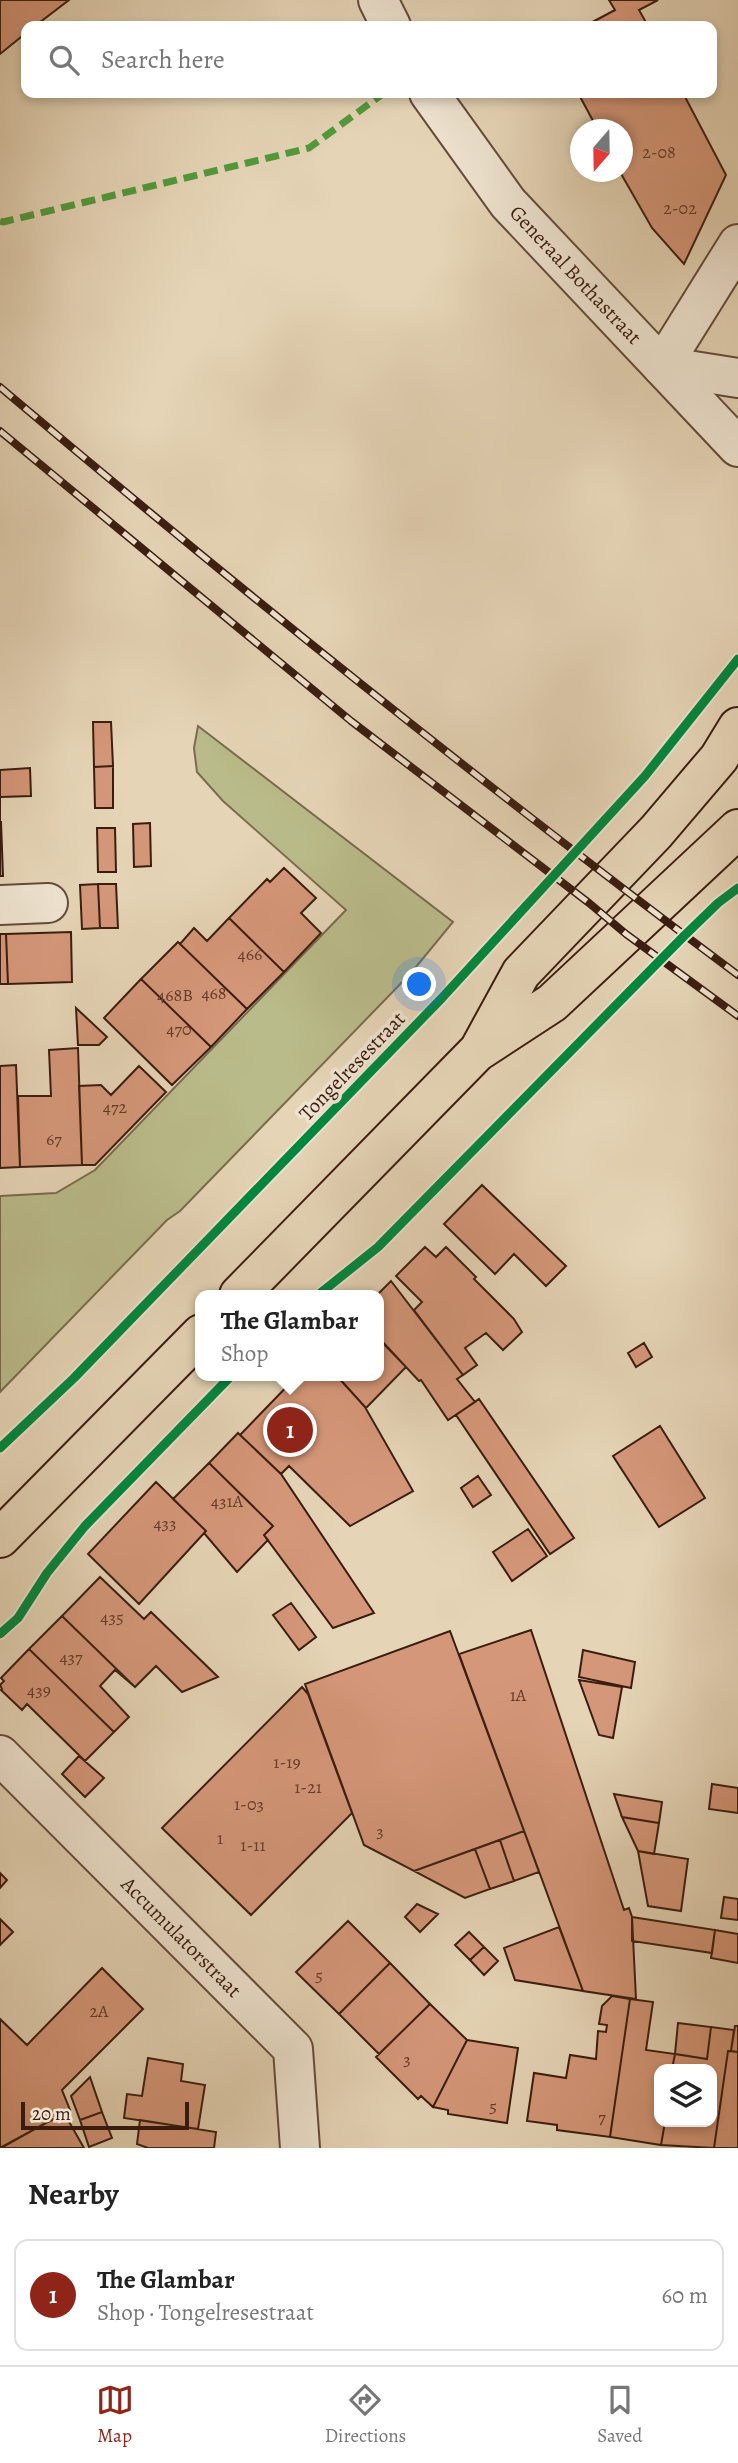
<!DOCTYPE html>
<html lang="en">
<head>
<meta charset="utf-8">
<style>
  body { margin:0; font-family:Alegreya,serif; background:#f2f2f2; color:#222 }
  .controls { position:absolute; right:21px; bottom:21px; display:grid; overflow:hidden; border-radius:14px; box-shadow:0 4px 10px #0003 }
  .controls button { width:63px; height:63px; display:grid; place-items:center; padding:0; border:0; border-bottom:2px solid #e0e0e0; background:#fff; color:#222; font:35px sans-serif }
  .compass { position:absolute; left:570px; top:119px; width:63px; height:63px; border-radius:50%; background:#fff; box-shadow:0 4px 10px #0003; rotate:200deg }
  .scale { position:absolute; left:21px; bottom:18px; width:168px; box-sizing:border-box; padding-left:7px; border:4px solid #3b1d10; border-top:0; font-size:19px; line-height:24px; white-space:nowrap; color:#3b1d10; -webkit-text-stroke:5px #eee3d0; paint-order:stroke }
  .you { position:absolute; left:420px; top:985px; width:24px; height:24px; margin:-18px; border:5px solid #fff; border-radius:50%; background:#1a73e8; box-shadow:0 0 0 10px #1a73e833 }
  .badge { display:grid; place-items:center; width:46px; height:46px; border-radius:50%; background:#8f2418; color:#fff; font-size:23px; font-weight:700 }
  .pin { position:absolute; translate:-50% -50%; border:4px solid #fff; box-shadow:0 2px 7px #0006 }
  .popup { position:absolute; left:195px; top:1290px; width:189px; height:91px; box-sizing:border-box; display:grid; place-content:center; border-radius:14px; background:#fff; filter:drop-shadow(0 2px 5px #0005); font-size:23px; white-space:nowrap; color:#767676 }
  .popup b { font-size:26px; color:#222 }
  .popup::after { content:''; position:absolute; left:50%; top:100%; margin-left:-14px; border:14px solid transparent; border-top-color:#fff }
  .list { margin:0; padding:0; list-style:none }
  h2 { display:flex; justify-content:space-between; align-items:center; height:91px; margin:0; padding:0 28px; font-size:30px }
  h2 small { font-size:23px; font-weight:400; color:#767676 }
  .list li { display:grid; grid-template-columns:46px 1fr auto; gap:21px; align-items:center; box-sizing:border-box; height:112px; margin:0 14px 14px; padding:0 14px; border:2px solid #e0e0e0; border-radius:14px }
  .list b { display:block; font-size:26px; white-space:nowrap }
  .list p { margin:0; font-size:23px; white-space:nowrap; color:#767676 }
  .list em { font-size:23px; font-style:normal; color:#767676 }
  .icon { flex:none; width:38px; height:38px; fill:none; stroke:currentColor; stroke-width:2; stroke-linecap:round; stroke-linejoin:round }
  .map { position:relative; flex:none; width:738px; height:2148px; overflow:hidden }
  .search { position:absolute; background:#fff; box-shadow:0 4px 10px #0003; left:21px; right:21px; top:21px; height:77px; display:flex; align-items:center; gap:18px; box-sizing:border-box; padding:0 24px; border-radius:14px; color:#767676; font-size:26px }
  .sheet { height:217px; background:#fff }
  nav { display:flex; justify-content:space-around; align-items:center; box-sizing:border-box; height:98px; border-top:2px solid #e0e0e0; background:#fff; font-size:19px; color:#767676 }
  nav a { display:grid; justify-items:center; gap:4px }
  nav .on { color:#8f2418 }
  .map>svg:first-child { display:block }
</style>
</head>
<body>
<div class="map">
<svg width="738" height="2148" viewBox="0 0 738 2148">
  <rect width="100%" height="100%" fill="#e5d4b6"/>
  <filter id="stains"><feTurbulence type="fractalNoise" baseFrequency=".00286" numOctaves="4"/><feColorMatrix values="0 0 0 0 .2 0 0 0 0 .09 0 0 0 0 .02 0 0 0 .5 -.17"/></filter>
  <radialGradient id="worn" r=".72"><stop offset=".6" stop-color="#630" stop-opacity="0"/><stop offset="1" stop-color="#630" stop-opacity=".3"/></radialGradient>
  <path fill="#babb8a" stroke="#7a6c4d" stroke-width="2" d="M198 726 453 922 411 973 180 1211 167 1220 0 1392V1196L56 1193 95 1170 346 910 223 801 197 772 194 748Z"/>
  <path fill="#d59779" stroke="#3b1d10" stroke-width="2" d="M0 0H69L35 26H26V33L0 54Z
    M609 0H658L639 10 648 26H585L615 10Z
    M578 93H683L726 175 684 264 652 228 620 172H622V130H598Z
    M93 722H111L113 766 94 767Z
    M113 766V808H95L94 767Z
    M30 768 31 796 0 797V822V770Z
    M0 822H1L3 876H0Z
    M150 823 151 866 134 867 133 824Z
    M97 828H115L116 872H98Z
    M284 868 316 898 301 913 321 933 284 972 229 918 267 879 270 882Z
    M98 884H116L118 928H100Z
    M98 884 100 928 82 929 80 885Z
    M229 918 284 972 247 1009 180 944 194 928 207 941Z
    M71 932 72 982 8 984 6 934Z
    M0 934H6L8 984H0Z
    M178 942 247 1009 211 1047 141 979Z
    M141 979 211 1047 172 1085 104 1018Z
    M76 1008 107 1037 99 1045H78Z
    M78 1048 82 1165 20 1167 18 1096H51L49 1050Z
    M16 1065 20 1167 0 1168V1066Z
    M139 1066 166 1092 95 1165H82L79 1086 101 1085 111 1095Z
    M482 1185 566 1266 546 1286 514 1254 495 1274 444 1224Z
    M425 1247 436 1257 446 1247 476 1277 474 1279 514 1319 522 1332 503 1350 486 1333 465 1348 477 1365 463 1375 414 1310 422 1302 396 1276Z
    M391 1281 463 1375 457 1379 475 1402 448 1420 421 1380 419 1381 379 1338V1295H377Z
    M379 1339 406 1367 366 1408 337 1376H379Z
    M644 1343 652 1357 636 1367 628 1353Z
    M297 1376H337L365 1407 413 1491 350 1526 289 1466 281 1474 240 1435Z
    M479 1399 574 1538 550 1554 456 1415Z
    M660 1426 705 1498 659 1527 613 1456Z
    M238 1433 281 1474 374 1613 333 1628 264 1535 273 1526 209 1463Z
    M209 1463 273 1526 264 1535 268 1540 237 1572 204 1533 206 1531 173 1499Z
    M478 1476 491 1495 473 1507 461 1488Z
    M156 1482 206 1531 139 1604 88 1554Z
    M528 1529 547 1556 512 1581 493 1552Z
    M100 1577 144 1619 151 1612 218 1677 182 1692 156 1666 135 1687 62 1616Z
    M291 1603 316 1637 299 1650 273 1615Z
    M62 1616 135 1687 115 1670 100 1686 129 1717 114 1732 29 1649Z
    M531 1630 624 1910 629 1908 632 1917 636 1999 583 1991 459 1654Z
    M450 1631 524 1831 414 1871 364 1845 305 1684Z
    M29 1649 114 1732 85 1761 27 1704 22 1710 1 1690 2 1689 0 1685 4 1681 1 1678Z
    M583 1650 635 1662 631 1688 579 1677Z
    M579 1680 622 1687 613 1738 599 1735Z
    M302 1687 308 1694 352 1813 251 1915 162 1828Z
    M79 1756 104 1778 85 1797 62 1774Z
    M712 1784 738 1788V1813L709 1809Z
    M614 1794 662 1802 659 1823 622 1817Z
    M622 1817 659 1823 654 1854 638 1851Z
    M524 1831 539 1872 514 1881 500 1840Z
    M500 1840 514 1881 490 1889 475 1849Z
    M475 1849 490 1889 465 1898 414 1871Z
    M638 1851 688 1859 681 1911 648 1906Z
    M0 1873 7 1880 0 1888Z
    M724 1897 738 1899V1920L721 1918Z
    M417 1904 438 1914 420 1932 405 1917Z
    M632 1917 715 1930 712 1953 632 1941Z
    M0 1919 13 1932 0 1945Z
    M348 1921 390 1963 339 2014 296 1972Z
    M559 1927 583 1991 515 1980 504 1948Z
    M715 1930 738 1934V1963L711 1958Z
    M469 1932 484 1947 470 1960 455 1945Z
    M484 1947 498 1961 484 1975 470 1960Z
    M390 1963 430 2004 379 2054 339 2014Z
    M102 1968 143 2009 62 2090 70 2110 0 2148V2019L27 2045Z
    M612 1996 630 1999 610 2137 557 2130V2125L527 2121 534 2073 566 2078 570 2055 596 2059 598 2031 606 2032 607 2025 599 2024 602 2006Z
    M630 1999 653 2002 646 2050 675 2054 672 2069H659V2122H665L661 2145 610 2137Z
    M430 2004 467 2040 433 2107 421 2096 418 2099 376 2057Z
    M678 2023 711 2027 707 2059 675 2054Z
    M735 2026H738V2052L731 2051Z
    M711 2027 734 2030 731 2051H728L714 2148 661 2145 665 2122H712V2069H672L675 2054 707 2059Z
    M467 2040 518 2048 507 2123 448 2114V2110L433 2107Z
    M728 2051 738 2052V2148H714Z
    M148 2058 183 2064 181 2081 205 2085 198 2129 124 2118 127 2094 142 2096Z
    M90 2077 102 2112 80 2120 71 2096Z
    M102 2112 112 2138 89 2147 80 2120Z
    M64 2113 84 2148H1Z
    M140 2120 216 2132 214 2148H148L137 2144Z"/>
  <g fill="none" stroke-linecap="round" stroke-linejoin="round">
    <g stroke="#664b3a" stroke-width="42">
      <g id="minor">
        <path d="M378 0 391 26"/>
        <path id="s1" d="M429 93 508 203 738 447"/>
        <path d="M662 366 738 244"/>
        <path d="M662 366 738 378"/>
        <path d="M0 905 48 903"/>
        <path id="s2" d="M0 1755 293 2049 300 2148"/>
      </g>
    </g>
    <g stroke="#3b1d10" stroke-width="42">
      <path id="major" d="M480 1048 521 973 656 832 719 758 738 727
        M239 1295 477 1052 552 1003 738 829
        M0 1538 201 1334"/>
    </g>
    <use href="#minor" stroke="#eee3d0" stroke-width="38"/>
    <use href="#major" stroke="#e5d4b6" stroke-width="38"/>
    <g stroke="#3b1d10" stroke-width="8">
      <path id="rail" d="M0 387C240 590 486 787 738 975
        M0 431 351 721 589 903 626 934 738 1016"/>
    </g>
    <use href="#rail" stroke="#eee3d0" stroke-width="5" stroke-dasharray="16" stroke-linecap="butt"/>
    <path stroke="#529a3c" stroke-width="7" stroke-dasharray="14 7" stroke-linecap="butt" d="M0 221 3 222 309 148 384 93"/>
    <g stroke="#eee3d0" stroke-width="13">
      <path id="cycleway" d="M318 1295 378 1247 685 935 718 903 738 888
        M0 1448 74 1378 441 999 645 776 738 659
        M0 1634 18 1618 47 1573 85 1526 231 1376"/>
    </g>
    <use href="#cycleway" stroke="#00873e" stroke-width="9"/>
  </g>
  <g text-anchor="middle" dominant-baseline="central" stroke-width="7" stroke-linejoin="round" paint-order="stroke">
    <g font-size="18" fill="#623c2a">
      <text x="659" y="152">2-08</text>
      <text x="680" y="208">2-02</text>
      <text x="250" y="954">466</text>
      <text x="214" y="993">468</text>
      <text x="175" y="995">468B</text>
      <text x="179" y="1029">470</text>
      <text x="115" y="1107">472</text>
      <text x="54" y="1139">67</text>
      <text x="227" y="1501">431A</text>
      <text x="165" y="1523">433</text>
      <text x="112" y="1617">435</text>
      <text x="71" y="1657">437</text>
      <text x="39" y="1690">439</text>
      <text x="518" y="1695">1A</text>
      <text x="287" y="1762">1-19</text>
      <text x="308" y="1787">1-21</text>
      <text x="249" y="1804">1-03</text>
      <text x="380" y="1831">3</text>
      <text x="220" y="1838">1</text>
      <text x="253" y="1845">1-11</text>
      <text x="319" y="1975">5</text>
      <text x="99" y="2011">2A</text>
      <text x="407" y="2059">3</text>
      <text x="493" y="2106">5</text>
      <text x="602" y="2117">7</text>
    </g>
    <g font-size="21" fill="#3b1d10" stroke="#eee3d0">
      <text stroke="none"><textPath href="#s1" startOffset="234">Generaal Bothastraat</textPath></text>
      <text transform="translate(352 1066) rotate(-46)">Tongelresestraat</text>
      <text stroke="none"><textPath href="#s2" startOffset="257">Accumulatorstraat</textPath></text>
    </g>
  </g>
  <rect width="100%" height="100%" filter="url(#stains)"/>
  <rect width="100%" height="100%" fill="url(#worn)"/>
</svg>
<div class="controls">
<button><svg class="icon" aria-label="layers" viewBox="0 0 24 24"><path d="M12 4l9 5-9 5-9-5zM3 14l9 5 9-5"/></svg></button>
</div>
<svg class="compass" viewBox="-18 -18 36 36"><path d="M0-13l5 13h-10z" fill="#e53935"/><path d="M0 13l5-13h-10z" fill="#767676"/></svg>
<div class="scale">20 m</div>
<div class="you"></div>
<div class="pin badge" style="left:290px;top:1430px">1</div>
<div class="popup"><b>The Glambar</b>Shop</div>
<div class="search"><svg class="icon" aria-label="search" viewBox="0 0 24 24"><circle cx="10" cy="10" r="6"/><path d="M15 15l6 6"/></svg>Search here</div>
</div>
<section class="sheet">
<h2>Nearby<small></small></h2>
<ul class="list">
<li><span class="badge">1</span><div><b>The Glambar</b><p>Shop · Tongelresestraat</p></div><em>60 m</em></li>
</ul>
</section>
<nav>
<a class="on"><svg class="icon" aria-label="map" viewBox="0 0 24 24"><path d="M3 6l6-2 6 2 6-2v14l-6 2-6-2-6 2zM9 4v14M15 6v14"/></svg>Map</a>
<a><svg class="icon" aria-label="directions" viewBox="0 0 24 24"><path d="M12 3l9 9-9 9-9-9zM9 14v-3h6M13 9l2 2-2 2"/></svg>Directions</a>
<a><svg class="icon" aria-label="saved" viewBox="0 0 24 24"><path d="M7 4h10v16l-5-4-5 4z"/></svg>Saved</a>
</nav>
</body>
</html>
